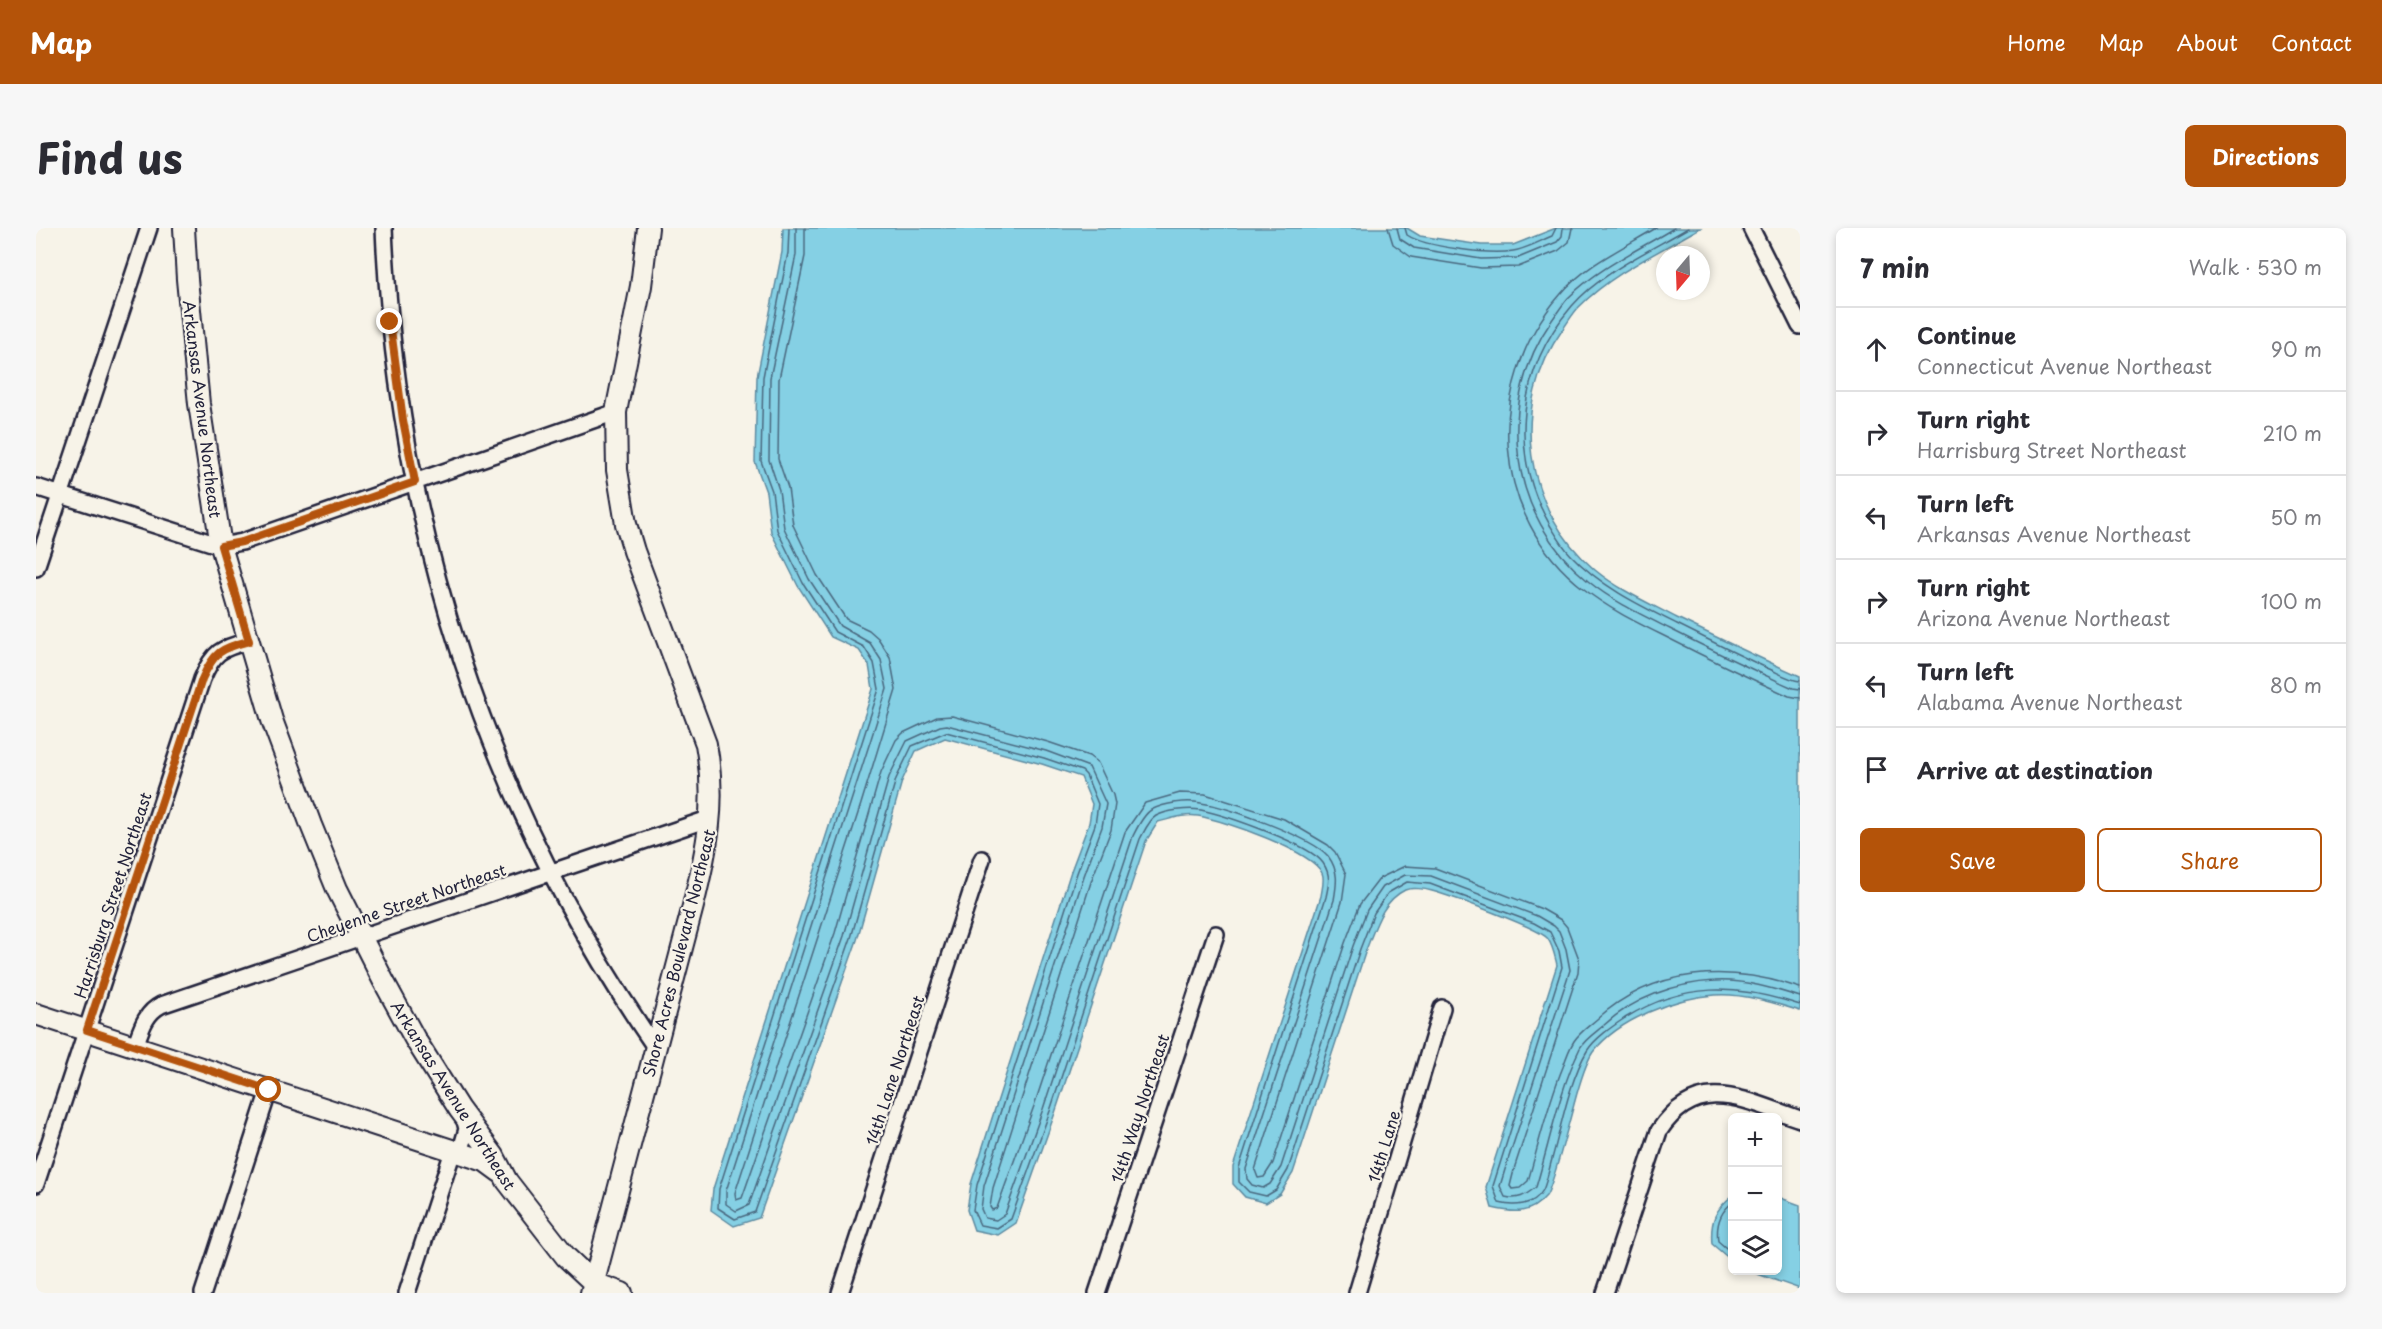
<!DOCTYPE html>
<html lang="en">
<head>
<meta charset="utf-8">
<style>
  body { margin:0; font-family:"Playpen Sans",sans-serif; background:#f7f7f7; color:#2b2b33 }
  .controls { position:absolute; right:18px; bottom:18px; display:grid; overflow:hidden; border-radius:9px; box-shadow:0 3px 9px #0003 }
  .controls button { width:54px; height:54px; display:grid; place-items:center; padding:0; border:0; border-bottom:2px solid #e1e1e2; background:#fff; color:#2b2b33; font:30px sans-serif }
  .compass { position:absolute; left:1620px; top:18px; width:54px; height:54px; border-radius:50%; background:#fff; box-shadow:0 3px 9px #0003; rotate:199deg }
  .stop { position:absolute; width:18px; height:18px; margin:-14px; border:4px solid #b45309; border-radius:50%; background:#fff }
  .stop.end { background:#b45309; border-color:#fff; box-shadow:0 2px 6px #0008 }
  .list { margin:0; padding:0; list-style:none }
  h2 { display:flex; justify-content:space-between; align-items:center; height:78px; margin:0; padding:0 24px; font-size:26px }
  h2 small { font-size:20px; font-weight:400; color:#7c7c81 }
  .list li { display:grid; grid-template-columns:39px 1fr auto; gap:18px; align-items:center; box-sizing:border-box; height:84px; padding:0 24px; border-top:2px solid #e1e1e2 }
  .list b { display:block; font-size:22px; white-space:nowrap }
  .list p { margin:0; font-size:20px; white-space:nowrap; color:#7c7c81 }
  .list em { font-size:20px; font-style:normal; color:#7c7c81 }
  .actions { display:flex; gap:12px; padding:18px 24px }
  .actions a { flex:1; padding:14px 0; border:2px solid #b45309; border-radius:9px; text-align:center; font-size:21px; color:#b45309 }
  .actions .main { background:#b45309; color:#fff }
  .icon { flex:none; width:33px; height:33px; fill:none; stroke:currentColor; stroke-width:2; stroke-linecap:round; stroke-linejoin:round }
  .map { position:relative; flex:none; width:1764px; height:1065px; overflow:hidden; border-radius:9px }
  header { display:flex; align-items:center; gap:36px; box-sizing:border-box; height:84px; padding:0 30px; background:#b45309; color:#fff }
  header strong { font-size:28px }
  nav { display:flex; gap:33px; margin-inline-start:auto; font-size:21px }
  .intro { display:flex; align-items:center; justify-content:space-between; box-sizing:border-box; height:144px; padding:0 36px }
  h1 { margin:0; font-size:42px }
  .button { padding:15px 27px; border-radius:9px; background:#b45309; color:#fff; font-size:21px; font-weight:700 }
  main { display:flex; gap:36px; padding:0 36px }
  aside { flex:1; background:#fff; border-radius:9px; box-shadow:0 3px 9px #0003 }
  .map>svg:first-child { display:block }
</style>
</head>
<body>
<header>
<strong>Map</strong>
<nav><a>Home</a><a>Map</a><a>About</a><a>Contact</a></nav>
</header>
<div class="intro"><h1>Find us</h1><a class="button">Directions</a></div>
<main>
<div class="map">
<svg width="1764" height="1065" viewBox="0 0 1764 1065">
  <rect width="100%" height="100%" fill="#f7f3e8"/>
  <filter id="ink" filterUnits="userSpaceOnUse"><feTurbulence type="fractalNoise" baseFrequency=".0167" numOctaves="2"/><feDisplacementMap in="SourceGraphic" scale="12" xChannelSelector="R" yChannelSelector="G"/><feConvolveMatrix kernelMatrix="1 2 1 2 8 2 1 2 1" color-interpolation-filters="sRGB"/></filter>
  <g filter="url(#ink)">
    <path fill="#85d0e4" stroke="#5d8aa0" stroke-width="1.5" d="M747 0H1371L1384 8 1445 17H1477L1520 0H1664C1623 24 1577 45 1543 79 1537 85 1532 94 1527 101 1472 178 1488 281 1559 342 1583 362 1613 375 1641 390 1682 410 1723 430 1764 448V783C1739 775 1706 765 1679 767 1638 770 1583 791 1557 824 1548 837 1541 865 1537 880 1533 894 1516 961 1510 968 1494 987 1478 985 1456 980L1450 959 1521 737C1519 729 1517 718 1512 711 1504 700 1414 668 1396 663 1389 661 1376 659 1369 662 1346 673 1339 700 1330 722L1257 945 1244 966 1230 975 1209 969 1197 956V939L1285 668C1286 661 1289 651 1286 645 1276 623 1187 592 1162 588 1148 586 1135 591 1122 594L1110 613 1019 885 980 995 962 1007 938 1002 931 982 935 956 1035 643 1053 595 1056 576 1045 549 1006 536 909 510 880 523 866 553 821 712 723 990 698 998 675 982 677 961 837 461 833 437 823 422 795 409 762 358 735 304 730 264 719 234 721 149 746 24Z
      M1696 968V1033L1676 1016C1674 994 1679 981 1696 968Z
      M1742 969 1764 977V1061L1713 1043 1742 1042Z"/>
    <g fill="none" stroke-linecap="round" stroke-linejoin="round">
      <path stroke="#4a687f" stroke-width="1.5" d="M753 0 752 25 727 149 725 233 736 263 741 302 767 355 799 404 828 419 838 435 843 461 683 961 682 980 699 991 719 984 815 710 860 551 876 518 910 504 1008 530 1046 543 1050 547 1062 576 1059 597 1041 645 941 957 937 982 944 997 961 1000 975 991 1014 883 1104 611C1108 604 1113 592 1120 588 1132 582 1152 580 1165 582 1189 587 1274 616 1287 635 1295 647 1293 656 1290 669L1203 940V954L1213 964 1230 968 1240 962 1252 942 1324 721 1338 685 1352 665 1371 654 1394 656 1498 695 1514 704 1523 723 1526 739 1457 958 1463 975C1478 979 1498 978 1507 962 1511 953 1513 941 1516 931 1525 899 1534 851 1551 823 1559 810 1577 798 1589 790 1648 754 1700 756 1764 777
        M760 0V27L734 150 733 232 743 262 748 300 773 351 804 398 834 415 845 432 851 461 690 963V976L700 983 713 977 808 708 853 549 871 513 904 498 911 497 1010 523 1053 539 1070 576 1066 599 1048 648 948 958 945 981 949 990 960 992 969 986 1007 881 1097 608C1101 600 1107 587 1115 582 1129 575 1150 572 1165 575 1190 578 1277 610 1292 628 1303 643 1301 655 1298 672L1210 941 1211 951 1216 957 1227 960 1234 956 1245 939 1317 718 1331 682 1347 659 1369 647 1395 648 1501 688 1518 698 1523 703 1530 721 1534 742 1471 935 1464 958 1469 969C1482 972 1489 968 1500 959 1514 913 1523 863 1544 820 1549 811 1560 804 1567 798 1597 770 1639 755 1679 753 1706 751 1739 761 1764 769
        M769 0V28L743 151 742 231 752 260 757 297 781 347 810 391 833 402 842 410 854 429 860 462 825 576 699 965 700 972 706 970 799 705 845 544 860 512 867 505 901 489 916 488 1012 514 1053 528 1062 535 1077 567 1079 576 1075 602 1056 651 957 960 954 979 956 982 961 980 998 878 1089 604 1109 575 1144 565 1169 566 1248 591 1292 617 1299 624 1310 646 1306 674 1219 942 1222 950 1228 949 1237 935 1309 715 1324 676 1344 650 1369 638 1399 640 1506 681 1525 692 1531 699 1543 731 1542 744 1479 938 1474 958 1476 961 1484 960 1492 953C1503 915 1512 875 1527 839 1530 830 1533 821 1538 813 1543 805 1553 798 1561 791 1618 739 1693 736 1764 760
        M1352 0 1357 16 1375 29 1445 40 1482 39 1522 23 1533 14 1536 0
        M1361 0 1364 11 1378 20 1445 31 1482 30 1521 14 1526 8 1527 0
        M1369 0 1371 7C1389 19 1454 27 1477 23 1490 21 1504 13 1516 8L1520 0
        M1620 0C1587 20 1549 37 1524 67 1448 154 1454 289 1548 361 1574 382 1604 396 1634 411 1673 431 1713 450 1753 468L1764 470
        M1638 0C1602 22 1562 40 1532 70 1526 77 1521 85 1516 92 1458 175 1473 289 1552 353 1576 373 1606 387 1634 401 1675 422 1715 441 1757 460L1764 461
        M1652 0C1615 22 1564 45 1536 78 1482 141 1472 225 1514 297 1520 307 1527 319 1535 327 1564 358 1603 377 1641 396 1671 411 1700 426 1731 440 1741 444 1753 452 1764 453
        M1696 975C1684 984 1680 998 1682 1013L1696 1025"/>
      <g stroke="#22223b" stroke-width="20">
        <path id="street" d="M348 0C360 294 451 576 619 819
          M1715 0 1764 98
          M0 259 185 318 206 314 580 184
          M0 340 113 0
          M99 818C105 802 109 785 125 777L675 590
          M424 925 431 901 428 888
          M0 956 166 451C177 424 185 420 213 413
          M167 1065 233 862
          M371 1065 417 923
          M804 1065 946 631
          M1061 1065 1180 706
          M1321 1065 1406 780
          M1569 1065 1623 903C1662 844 1710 873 1764 891"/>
      </g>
      <g stroke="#22223b" stroke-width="24">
        <path id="secondary" d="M148 0 151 51 163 176 185 318 236 492 275 597 301 661 347 752 379 811 423 881 458 928 471 953 530 1029 558 1055 586 1065
          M0 786 449 933 464 944
          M555 1065 657 678C671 621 681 575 670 516L598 323 590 296 581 242 580 184 605 58 612 0"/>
      </g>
      <use href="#street" stroke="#f7f3e8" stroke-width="15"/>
      <use href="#secondary" stroke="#f7f3e8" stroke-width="20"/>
    </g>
  </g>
  <g fill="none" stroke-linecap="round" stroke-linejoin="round" filter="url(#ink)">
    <path stroke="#b45309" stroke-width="8" d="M233 862 51 802 166 451C178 424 185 420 213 413L185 318 206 314 379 254 367 192 354 94"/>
  </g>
  <g text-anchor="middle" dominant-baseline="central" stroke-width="4.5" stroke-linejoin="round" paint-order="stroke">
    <g font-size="16" fill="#22223b" stroke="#f7f3e8">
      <text transform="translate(167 181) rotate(83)">Arkansas Avenue Northeast</text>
      <text transform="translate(76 667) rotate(-72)">Harrisburg Street Northeast</text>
      <text transform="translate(370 674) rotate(-19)">Cheyenne Street Northeast</text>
      <text transform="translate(642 725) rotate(-76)">Shore Acres Boulevard Northeast</text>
      <text transform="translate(858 842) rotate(-72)">14th Lane Northeast</text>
      <text transform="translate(418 867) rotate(58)">Arkansas Avenue Northeast</text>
      <text transform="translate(1103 880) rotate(-72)">14th Way Northeast</text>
      <text transform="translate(1347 918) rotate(-73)">14th Lane</text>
    </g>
  </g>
</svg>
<div class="controls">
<button>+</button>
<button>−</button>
<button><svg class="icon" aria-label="layers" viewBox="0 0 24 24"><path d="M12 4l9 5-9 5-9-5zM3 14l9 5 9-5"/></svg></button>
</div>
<svg class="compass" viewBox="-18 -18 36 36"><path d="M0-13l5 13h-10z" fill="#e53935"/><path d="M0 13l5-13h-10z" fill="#7c7c81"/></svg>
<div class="stop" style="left:233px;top:862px"></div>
<div class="stop end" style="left:354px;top:94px"></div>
</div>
<aside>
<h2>7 min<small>Walk · 530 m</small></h2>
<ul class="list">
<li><svg class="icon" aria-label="ahead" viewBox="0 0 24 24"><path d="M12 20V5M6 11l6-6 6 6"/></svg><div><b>Continue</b><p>Connecticut Avenue Northeast</p></div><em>90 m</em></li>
<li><svg class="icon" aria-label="right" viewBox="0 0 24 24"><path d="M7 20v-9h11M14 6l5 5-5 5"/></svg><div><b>Turn right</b><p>Harrisburg Street Northeast</p></div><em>210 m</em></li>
<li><svg class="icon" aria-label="left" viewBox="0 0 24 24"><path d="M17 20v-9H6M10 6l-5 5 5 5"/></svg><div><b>Turn left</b><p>Arkansas Avenue Northeast</p></div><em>50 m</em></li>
<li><svg class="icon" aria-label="right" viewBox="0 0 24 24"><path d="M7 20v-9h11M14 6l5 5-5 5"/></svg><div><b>Turn right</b><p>Arizona Avenue Northeast</p></div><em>100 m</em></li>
<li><svg class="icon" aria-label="left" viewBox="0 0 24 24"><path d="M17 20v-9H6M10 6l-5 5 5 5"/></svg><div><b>Turn left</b><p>Alabama Avenue Northeast</p></div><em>80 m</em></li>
<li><svg class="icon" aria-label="arrive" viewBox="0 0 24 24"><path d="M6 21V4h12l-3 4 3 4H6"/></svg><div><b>Arrive at destination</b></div></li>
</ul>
<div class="actions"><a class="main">Save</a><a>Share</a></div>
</aside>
</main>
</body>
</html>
